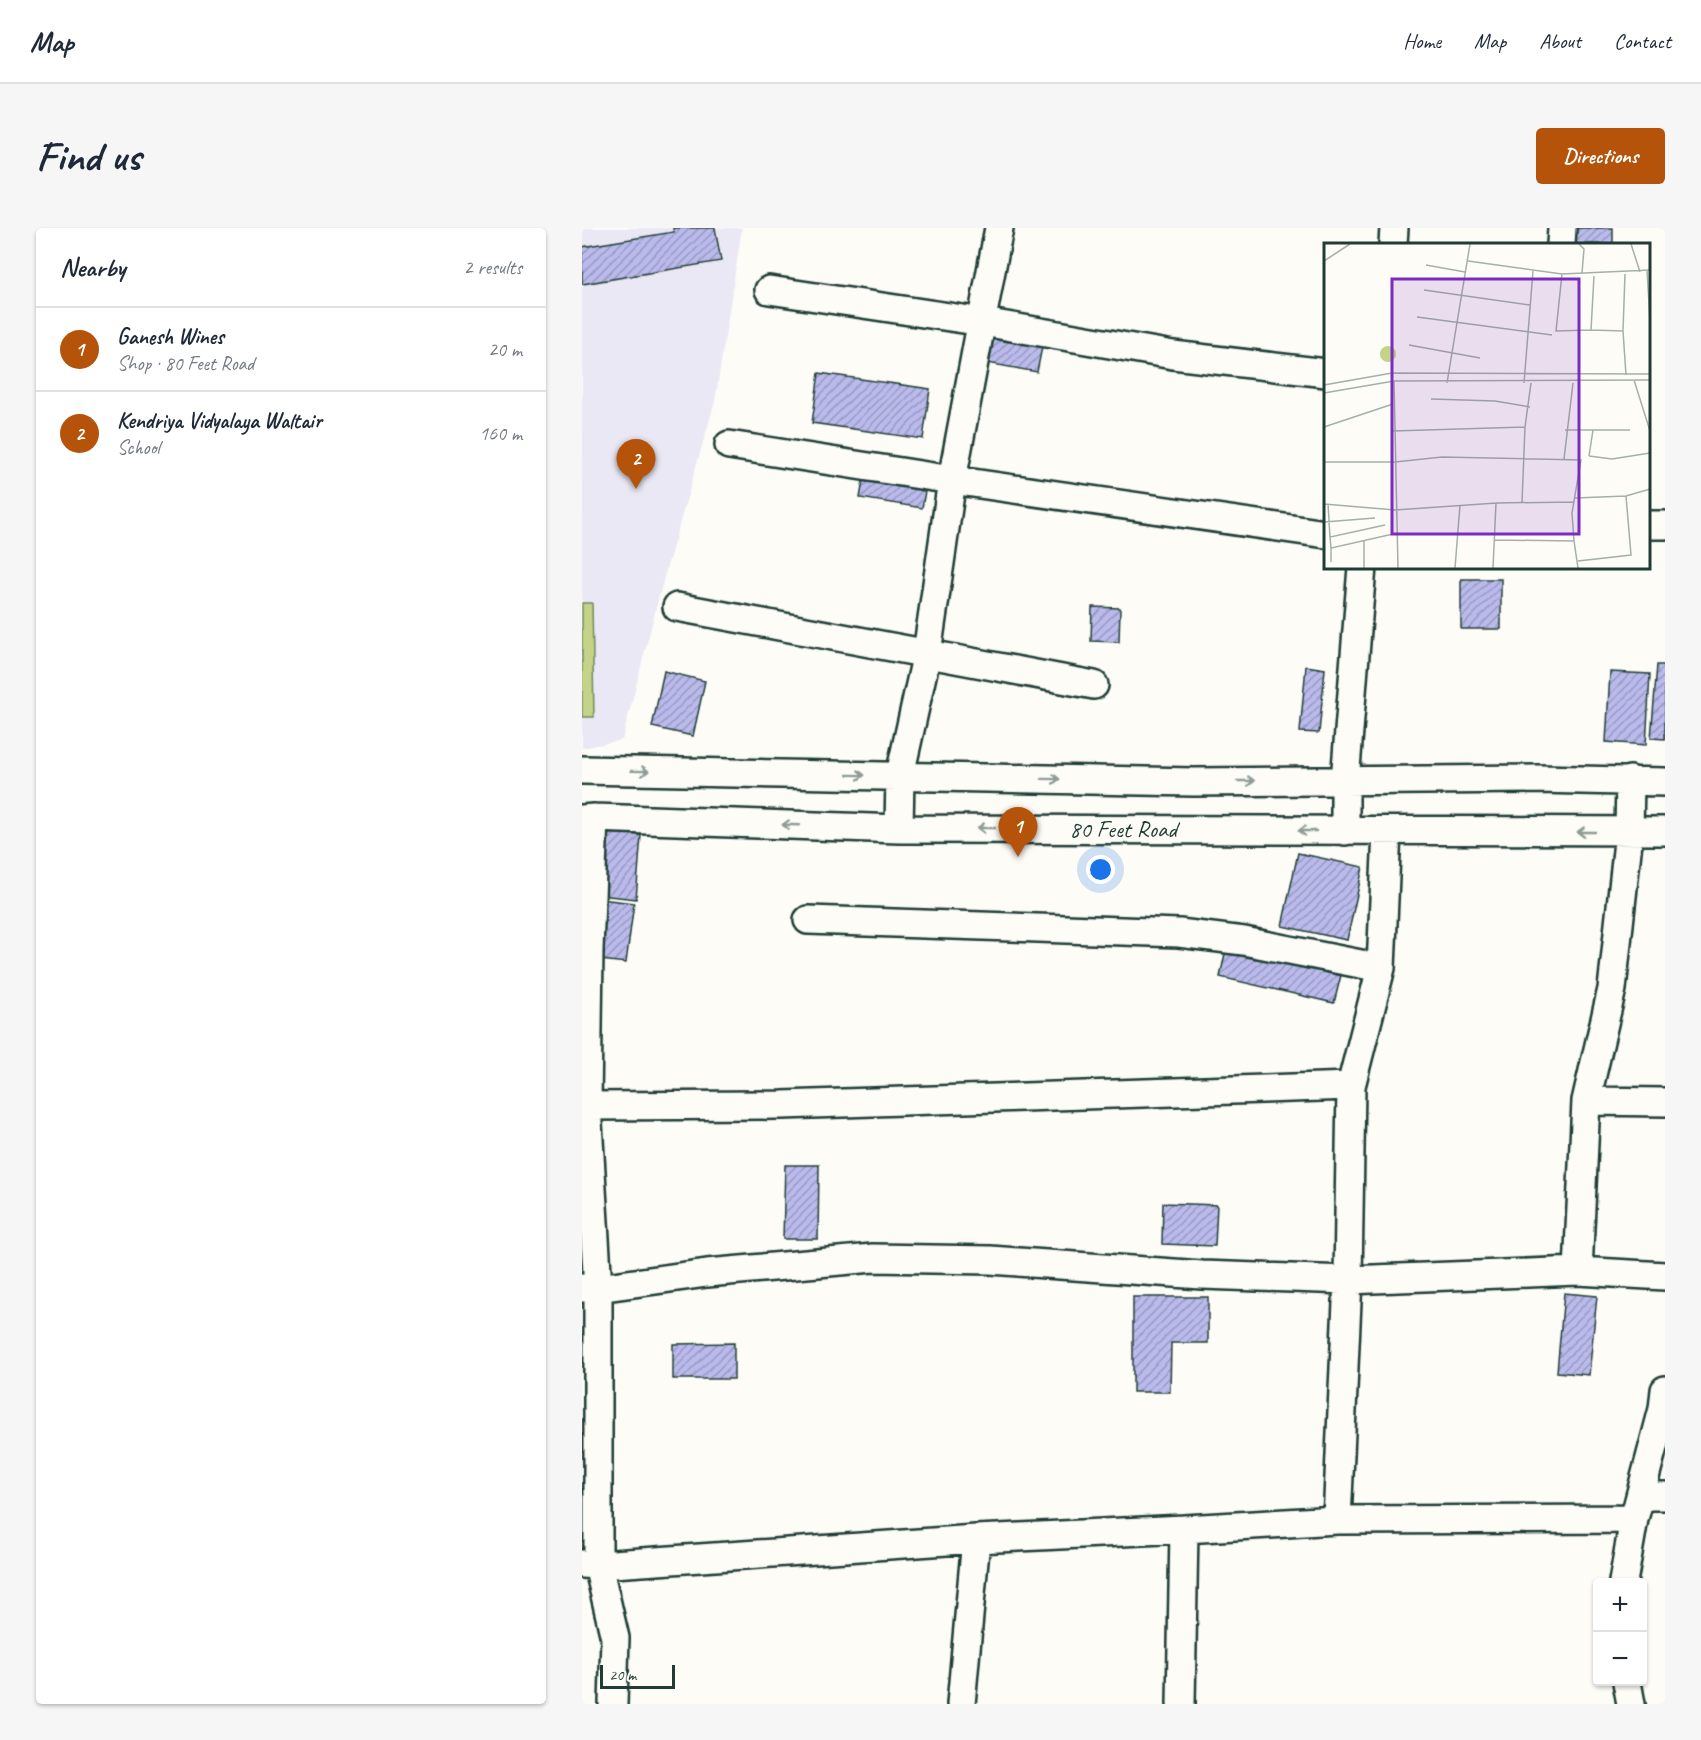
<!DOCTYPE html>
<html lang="en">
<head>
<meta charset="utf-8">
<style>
  body { margin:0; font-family:Caveat,sans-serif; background:#f6f6f7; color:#1f2937 }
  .controls { position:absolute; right:18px; bottom:18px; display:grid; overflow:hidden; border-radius:6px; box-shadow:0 2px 4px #0004 }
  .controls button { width:54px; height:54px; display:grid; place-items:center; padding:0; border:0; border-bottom:2px solid #e0e1e3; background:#fff; color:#1f2937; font:30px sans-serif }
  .scale { position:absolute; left:18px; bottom:15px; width:75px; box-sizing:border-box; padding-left:6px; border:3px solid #1f3d34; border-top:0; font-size:16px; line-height:21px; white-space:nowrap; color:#1f3d34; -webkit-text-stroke:4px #fdfcf7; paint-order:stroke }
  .you { position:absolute; left:519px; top:642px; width:21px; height:21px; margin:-15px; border:4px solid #fff; border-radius:50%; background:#1a73e8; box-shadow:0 0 0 9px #1a73e833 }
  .badge { display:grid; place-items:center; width:39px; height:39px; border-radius:50%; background:#b45309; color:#fff; font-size:20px; font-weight:700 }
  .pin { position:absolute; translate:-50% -50px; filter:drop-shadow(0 2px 3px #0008) }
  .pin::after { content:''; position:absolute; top:32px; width:21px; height:18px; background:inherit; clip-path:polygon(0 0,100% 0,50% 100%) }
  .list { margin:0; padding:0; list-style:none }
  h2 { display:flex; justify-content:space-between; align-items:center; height:78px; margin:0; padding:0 24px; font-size:26px }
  h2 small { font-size:20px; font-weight:400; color:#747a83 }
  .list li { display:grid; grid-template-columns:39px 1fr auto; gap:18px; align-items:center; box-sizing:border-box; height:84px; padding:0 24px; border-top:2px solid #e0e1e3 }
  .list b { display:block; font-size:22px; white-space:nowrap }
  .list p { margin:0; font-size:20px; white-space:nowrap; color:#747a83 }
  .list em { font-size:20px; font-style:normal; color:#747a83 }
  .map { position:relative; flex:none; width:1083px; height:1476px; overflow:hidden; border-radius:6px }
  header { display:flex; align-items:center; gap:36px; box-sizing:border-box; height:84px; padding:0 30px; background:#fff; border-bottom:2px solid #e0e1e3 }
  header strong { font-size:28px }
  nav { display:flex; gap:33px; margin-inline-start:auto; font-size:21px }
  .intro { display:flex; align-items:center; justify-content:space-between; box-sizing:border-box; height:144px; padding:0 36px }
  h1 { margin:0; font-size:42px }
  .button { padding:15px 27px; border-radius:6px; background:#b45309; color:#fff; font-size:21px; font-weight:700 }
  main { display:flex; gap:36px; padding:0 36px }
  aside { flex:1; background:#fff; border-radius:6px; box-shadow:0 2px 4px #0004 }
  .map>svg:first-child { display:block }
</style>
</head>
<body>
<header>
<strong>Map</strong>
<nav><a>Home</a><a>Map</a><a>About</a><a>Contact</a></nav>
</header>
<div class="intro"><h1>Find us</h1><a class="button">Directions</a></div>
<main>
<aside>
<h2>Nearby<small>2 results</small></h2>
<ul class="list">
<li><span class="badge">1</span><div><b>Ganesh Wines</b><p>Shop · 80 Feet Road</p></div><em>20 m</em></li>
<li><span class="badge">2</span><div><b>Kendriya Vidyalaya Waltair</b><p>School</p></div><em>160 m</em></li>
</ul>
</aside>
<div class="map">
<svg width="1083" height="1476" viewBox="0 0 1083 1476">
  <defs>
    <pattern id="building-hatch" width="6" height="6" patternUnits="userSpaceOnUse" patternTransform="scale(1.5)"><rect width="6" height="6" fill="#bbbaec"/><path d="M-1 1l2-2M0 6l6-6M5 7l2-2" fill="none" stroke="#9798c0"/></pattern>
  </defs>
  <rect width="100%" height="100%" fill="#fdfcf7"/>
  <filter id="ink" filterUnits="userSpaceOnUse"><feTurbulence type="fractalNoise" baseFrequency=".0167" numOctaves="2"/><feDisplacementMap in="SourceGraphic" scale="12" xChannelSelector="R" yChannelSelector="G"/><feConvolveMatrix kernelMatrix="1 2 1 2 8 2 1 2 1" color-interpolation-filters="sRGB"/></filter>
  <g filter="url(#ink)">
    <path fill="#e9e8f4" d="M0 0H160L133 173 82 349 40 512 0 520Z"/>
    <path fill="#c4d387" stroke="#72885e" stroke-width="1.5" d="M0 375H10L12 489H0Z"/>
    <path fill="url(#building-hatch)" stroke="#1f3d34" stroke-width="1.5" d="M91 0H133L139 33 0 56V19L92 4Z
      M986 0H1031V16H985Z
      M412 99 462 109 455 144 405 135Z
      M237 145 348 161 341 211 230 195Z
      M283 242 345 252 340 280 278 270Z
      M879 351H919V401H879Z
      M510 379 538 380 537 414 509 413Z
      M1075 437H1083V511L1069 510Z
      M724 438 743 441 737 505 718 504Z
      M82 443 123 453 111 508 70 499Z
      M1028 444 1068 446 1064 517 1024 514Z
      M24 604 59 607 54 671 18 667Z
      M716 625 781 639 765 712 700 698Z
      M18 671 52 675 44 735 10 731Z
      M644 721 759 747 752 775 638 749Z
      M203 937H237L236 1011H201Z
      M581 975 635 977 633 1018 580 1016Z
      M982 1065 1015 1068 1007 1147 975 1144Z
      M551 1069H626V1115H589L588 1164H551Z
      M152 1115V1151H91V1116Z"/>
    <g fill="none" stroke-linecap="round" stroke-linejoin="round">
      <g stroke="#1f3d34" stroke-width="32">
        <path id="minor" d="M811 16 812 0
          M979 16 980 0
          M187 62 401 94 591 127 744 145
          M147 217 370 252 744 306
          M1066 297H1083
          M95 379 512 457
          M0 542 612 554 956 551 1083 554
          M12 590 7 722 5 878 16 1060V1337L33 1410 31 1476
          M0 591 12 590 317 601 1083 603
          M317 601 318 547 345 425 370 252 417 0
          M763 603V553L780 339
          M226 692 597 705 662 713 799 740
          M1004 873 1083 874
          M5 878 200 877 769 858
          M996 1043 1004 873 1030 761 1047 604 1048 552
          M0 1060H16L125 1045 291 1030 408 1032 620 1047 766 1052 996 1043 1083 1048
          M1058 1268H1083
          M755 1292 766 1052 769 858 799 740 805 603
          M602 1301 755 1292 1052 1291
          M0 1336 16 1337 394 1311 602 1301 599 1476
          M1041 1354 1052 1291 1081 1181 1083 1162
          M1045 1454 1049 1476
          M379 1476 394 1311"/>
      </g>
      <use href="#minor" stroke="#fdfcf7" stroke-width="27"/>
    </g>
    <defs><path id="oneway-shaft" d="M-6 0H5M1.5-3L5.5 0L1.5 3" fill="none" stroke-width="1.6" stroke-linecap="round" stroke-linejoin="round" transform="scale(1.5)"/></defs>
    <g stroke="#8e9c96">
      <use href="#oneway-shaft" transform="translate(58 543) rotate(1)"/>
      <use href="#oneway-shaft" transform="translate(274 547) rotate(1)"/>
      <use href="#oneway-shaft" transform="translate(469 551) rotate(1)"/>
      <use href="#oneway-shaft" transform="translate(664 553)"/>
      <use href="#oneway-shaft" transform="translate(209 597) rotate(-178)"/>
      <use href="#oneway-shaft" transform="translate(404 600) rotate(-180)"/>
      <use href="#oneway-shaft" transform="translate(725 603) rotate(-180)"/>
      <use href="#oneway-shaft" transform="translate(1004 604) rotate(-180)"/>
    </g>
  </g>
  <g text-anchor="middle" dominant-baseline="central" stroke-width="4.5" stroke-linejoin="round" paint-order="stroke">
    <g font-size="24" fill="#1f3d34" stroke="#fdfcf7">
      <text x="541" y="601">80 Feet Road</text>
    </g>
  </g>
  <g transform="translate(742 15)">
    <rect width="326" height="326" fill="#fdfcf7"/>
    <path d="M56 111a8 8 0 1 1 16 0a8 8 0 1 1-16 0Z" fill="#c4d387"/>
    <path fill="none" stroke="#a4b0a9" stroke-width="1.5" d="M255 1 260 6 258 30M307 1 316 29M0 18 26 1M144 18 238 31 326 27M102 22 141 29M323 27 326 78M238 31 232 88 267 87M270 33 267 87 299 88 301 31M100 47 206 62M93 74 228 92M299 88 302 132M85 102 156 115M310 137 326 188M70 138 74 325M123 140 146 1M200 140 209 28M0 142 68 130 326 131M0 150 70 138 326 137M107 156 171 158 206 164M0 184 69 161M241 187H306M69 188 201 184M265 213 288 216 326 210M265 213 269 187M240 216 249 140M0 219H71L118 214 257 217 248 270 250 298 171 297M251 255 302 253 326 246M198 259 201 184 207 140M172 260 250 259M0 261 71 267 172 260 169 325M4 261 6 294M0 279 51 275M40 297V325M250 298 254 325M7 305 6 294 61 282M254 318 307 312 302 253M7 319V305L69 291M131 325 136 262"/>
    <path fill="#7b2cbf" fill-opacity="0.15" stroke="#7b2cbf" stroke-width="3" d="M68 36H255V291H68Z"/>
    <rect width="326" height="326" fill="none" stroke="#1f3d34" stroke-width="3"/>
  </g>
</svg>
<div class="controls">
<button>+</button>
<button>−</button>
</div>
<div class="scale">20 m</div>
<div class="you"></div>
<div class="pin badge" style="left:436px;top:629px">1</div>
<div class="pin badge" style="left:54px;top:261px">2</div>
</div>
</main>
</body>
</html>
